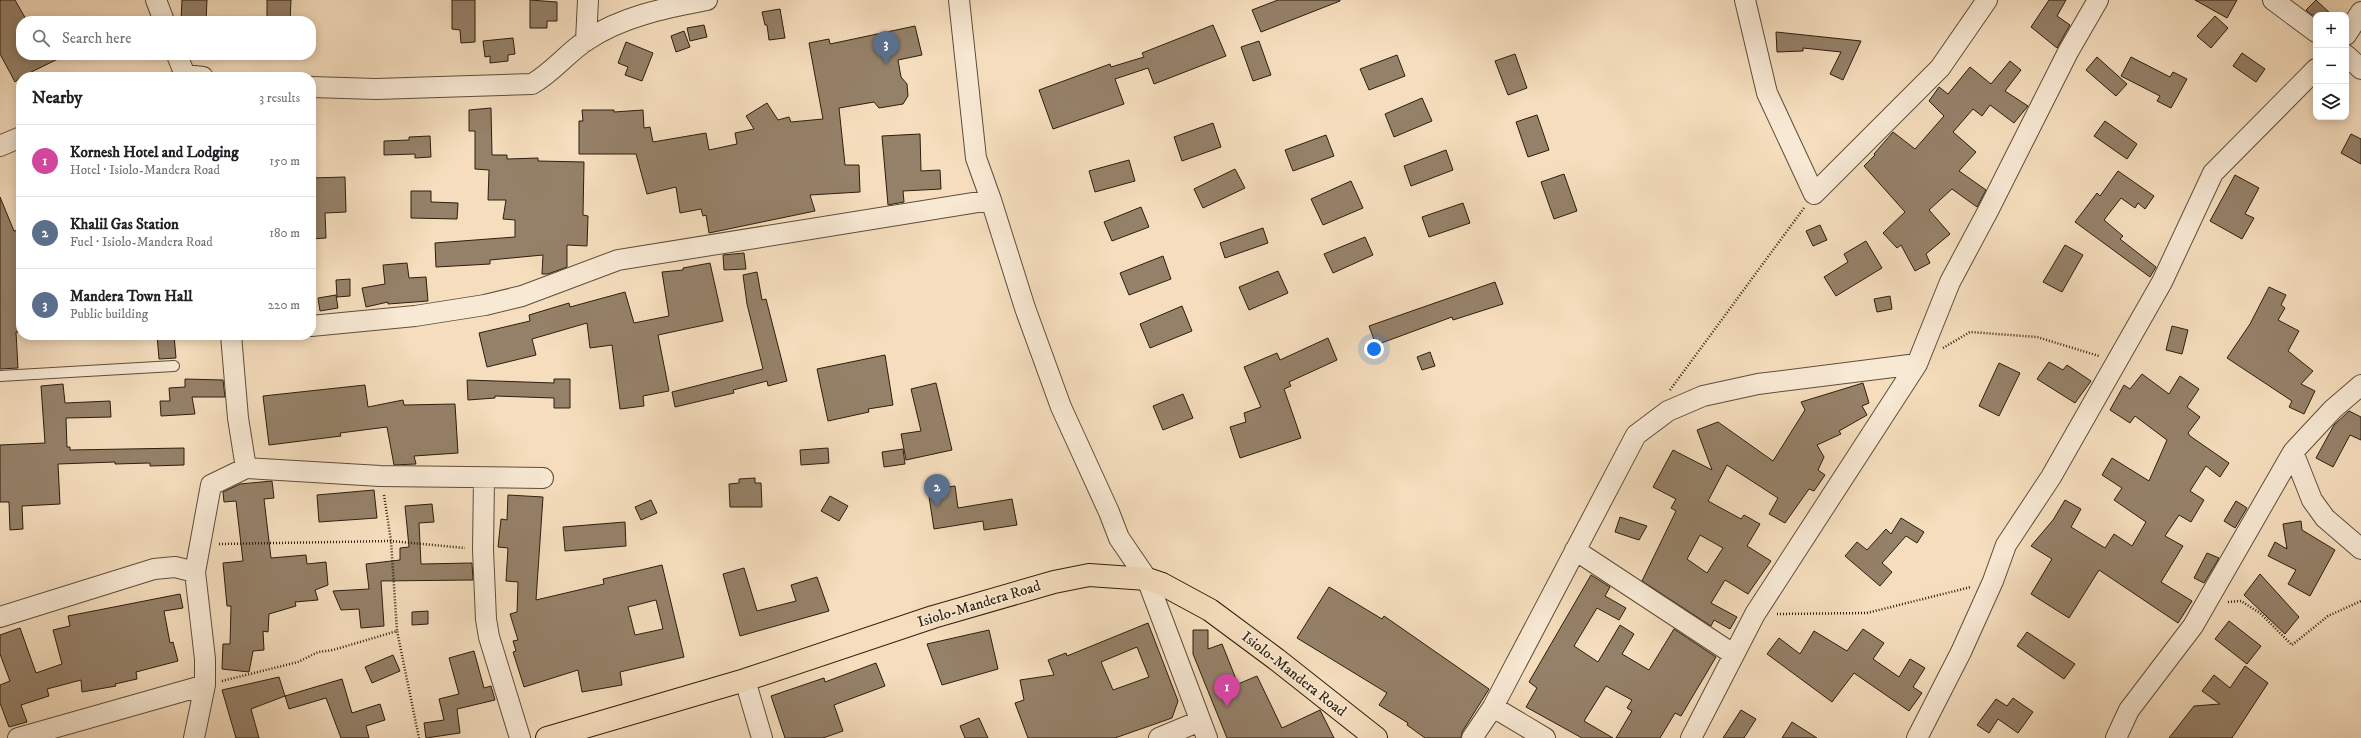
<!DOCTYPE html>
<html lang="en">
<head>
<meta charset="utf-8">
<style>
  body { margin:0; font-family:"IM FELL DW Pica",serif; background:#f6f6f6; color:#202124 }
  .controls { position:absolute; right:12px; top:12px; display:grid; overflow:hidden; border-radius:8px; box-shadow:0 2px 10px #0003 }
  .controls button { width:36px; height:36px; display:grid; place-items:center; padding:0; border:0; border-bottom:1px solid #e0e0e0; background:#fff; color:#202124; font:20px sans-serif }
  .you { position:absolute; left:1374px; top:349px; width:14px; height:14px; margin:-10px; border:3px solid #fff; border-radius:50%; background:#1a73e8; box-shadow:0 0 0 6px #1a73e833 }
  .badge { display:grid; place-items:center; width:26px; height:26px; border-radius:50%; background:#0b8043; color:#fff; font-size:13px; font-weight:700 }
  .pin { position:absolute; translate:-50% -33px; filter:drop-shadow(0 1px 2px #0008) }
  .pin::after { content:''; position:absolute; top:21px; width:14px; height:12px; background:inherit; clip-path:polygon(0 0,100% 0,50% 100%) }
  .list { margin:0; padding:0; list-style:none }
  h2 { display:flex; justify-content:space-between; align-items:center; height:52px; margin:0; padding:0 16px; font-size:17px }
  h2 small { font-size:13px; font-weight:400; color:#757577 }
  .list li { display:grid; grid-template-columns:26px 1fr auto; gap:12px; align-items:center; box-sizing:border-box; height:72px; padding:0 16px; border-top:1px solid #e0e0e0 }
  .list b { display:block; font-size:15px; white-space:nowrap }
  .list p { margin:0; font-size:13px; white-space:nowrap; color:#757577 }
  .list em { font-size:13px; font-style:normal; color:#757577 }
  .icon { flex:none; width:22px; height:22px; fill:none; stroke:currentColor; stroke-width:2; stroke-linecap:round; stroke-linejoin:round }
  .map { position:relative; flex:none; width:2361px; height:738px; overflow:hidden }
  .search { position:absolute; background:#fff; box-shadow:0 2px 10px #0003; left:16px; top:16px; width:300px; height:44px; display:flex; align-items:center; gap:10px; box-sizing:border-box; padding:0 14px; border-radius:16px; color:#757577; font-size:15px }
  .panel { position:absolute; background:#fff; box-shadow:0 2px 10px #0003; left:16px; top:72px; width:300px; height:268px; border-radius:16px }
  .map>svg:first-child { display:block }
</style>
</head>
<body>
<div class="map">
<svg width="2361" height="738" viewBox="0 0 2361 738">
  <rect width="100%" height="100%" fill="#f5ddbd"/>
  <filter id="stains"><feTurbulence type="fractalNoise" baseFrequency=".005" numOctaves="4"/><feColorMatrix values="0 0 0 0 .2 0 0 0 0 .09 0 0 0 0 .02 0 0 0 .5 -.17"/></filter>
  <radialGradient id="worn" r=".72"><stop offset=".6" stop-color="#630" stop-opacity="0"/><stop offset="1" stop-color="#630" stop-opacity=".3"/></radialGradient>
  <path fill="#958169" stroke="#2c1e0d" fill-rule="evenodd" d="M0 0H15L27 21H21V55H66L21 77 15 82 0 54Z
    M182 0H207L206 21H181Z
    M267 0H291L290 21H267Z
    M452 0H475V42L461 43 460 30 452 29Z
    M530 0 557 2V21H547V28H530Z
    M1278 0H1340V1L1261 32 1252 10Z
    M2049 0H2066L2057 16 2070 25 2057 48 2031 27Z
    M2195 0H2237L2227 18Z
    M2316 0 2332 15H2312L2306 10Z
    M780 9 785 38 769 40 767 25H765L762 12Z
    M2215 16 2228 28 2211 48 2197 36Z
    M704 25 707 37 690 41 687 28Z
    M1213 25 1226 56 1154 84 1148 68 1115 79 1124 104 1053 129 1039 90 1110 64 1111 67 1144 57 1142 53Z
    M915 26 922 55 898 60 901 77 907 84 908 96 903 104 879 108 874 102 839 108 845 165H859L860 192 810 195 815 211 709 233 706 215 703 216 701 209 680 213 676 187 647 194 636 154H579V121H583L582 110H614V112L643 110 644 128 650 127 653 142 706 133 709 150 737 144 735 133 754 129 746 116 767 103 778 120 789 117 791 122 823 119 809 43 829 39 830 44Z
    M684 31 690 47 676 52 671 36Z
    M1776 32 1861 41 1843 80 1830 74 1841 52 1803 48V51L1777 52Z
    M513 38 515 54 508 55V61L490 63V56L485 57 483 41Z
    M1259 41 1271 75 1253 81 1241 47Z
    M626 42 653 53 642 81 625 75 628 67 618 63Z
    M2242 53 2265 69 2256 82 2233 66Z
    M1515 54 1527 88 1508 95 1495 61Z
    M1397 55 1405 76 1369 90 1360 69Z
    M2097 57 2127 84 2116 96 2086 70Z
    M2131 57 2170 77 2173 72 2187 79 2171 108 2157 101 2160 96 2121 76Z
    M2010 61 2021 70 2005 91 2028 106 2014 123 1990 105 1982 116 1973 109 1953 132 1976 152 1959 171 1986 190 1977 207 1952 189 1929 210 1950 234 1926 254 1930 263 1915 271 1901 245 1897 248 1883 233 1905 212 1864 166 1875 155 1874 154 1893 132 1915 149 1944 116 1929 101 1939 87 1948 94 1970 67 1991 84Z
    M1422 98 1432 121 1394 137 1385 114Z
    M491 108 492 155H507V159L538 158V161L584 162 583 215 588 216 587 246 567 245V267L548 274H542L543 255 490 260V264L436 267 435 243 515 237V220L503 219 506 200H488L489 170 475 169V131H469V110Z
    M1537 115 1549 150 1528 157 1516 122Z
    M2105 121 2137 144 2127 159 2094 136Z
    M1213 123 1221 147 1182 161 1174 137Z
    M920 134 921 171 940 170 941 189 903 191 904 202 888 205 882 136Z
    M2351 134 2361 139V164L2341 153Z
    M1326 135 1334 156 1293 171 1285 150Z
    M430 136 431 157 415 158V154L384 155V141L409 140V137Z
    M1446 150 1453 170 1411 186 1404 166Z
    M1129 160 1135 181 1095 192 1089 171Z
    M1235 169 1245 188 1203 208 1194 189Z
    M2118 171 2154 196 2145 209 2138 203 2135 208 2121 198 2104 220 2123 236 2120 239 2156 267 2150 277 2075 222 2097 193 2100 196Z
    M1564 174 1577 211 1554 219 1541 182Z
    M2235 175 2259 188 2245 214 2254 218 2242 239 2210 221Z
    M345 177 346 212 325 213 326 238 311 239V178Z
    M1351 181 1363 208 1323 225 1311 199Z
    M411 191H431V202L458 203 457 219 411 218Z
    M0 197 14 231 21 230V332H16L18 368 0 369Z
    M1463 203 1470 223 1429 237 1422 217Z
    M1141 207 1149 227 1112 241 1104 222Z
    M1820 225 1827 240 1813 246 1806 231Z
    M1263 228 1268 243 1225 258 1220 243Z
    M1365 237 1373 255 1333 273 1324 254Z
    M1866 241 1882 268 1836 296 1824 277 1848 262 1844 254Z
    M2065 245 2083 255 2062 292 2043 282Z
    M744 253 746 269 724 270 723 255Z
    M1163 256 1171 279 1129 295 1120 273Z
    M407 263 409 278 426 277 428 301 388 304V302L366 307 362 288 385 284 383 265Z
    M710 263 723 321 658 335 669 391 643 396 644 406 620 409 612 345 590 348 587 323 532 339 536 355 487 367 479 333 530 321 529 315 569 303 570 307 625 292 634 323 669 316 662 272 683 270V268Z
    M1278 271 1288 293 1249 310 1239 287Z
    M757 272 762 300 766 299 787 381 768 386 767 381 733 390 734 393 675 407 672 392 763 369 747 304 743 275Z
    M350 279V296L337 297 336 280Z
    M1495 282 1503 304 1453 320 1452 317 1376 345 1369 326Z
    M2269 287 2286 295 2281 305 2285 308 2278 320 2299 331 2288 351 2313 371 2301 384 2315 391 2304 414 2289 407 2292 401 2227 358 2250 324Z
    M336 295 338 308 320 311 318 298Z
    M1890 296 1892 309 1877 312 1874 299Z
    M1182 306 1192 331 1150 348 1140 324Z
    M2172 326 2188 330 2182 354 2166 350Z
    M157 335H174L176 358 159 359Z
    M1328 338 1337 360 1289 382 1291 386 1284 389 1301 438 1240 458 1230 427 1246 422 1244 413 1261 407 1244 367 1277 353 1280 360Z
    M1430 352 1435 366 1422 370 1417 357Z
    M885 355 893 405 868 409 869 412 828 421 817 369Z
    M2049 362 2063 370 2067 365 2091 381 2075 403 2037 379Z
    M1999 363 2020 373 1999 416 1979 406Z
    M2142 374 2169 394 2180 376 2199 389 2187 407 2200 417 2188 433 2190 436 2229 463 2220 477 2206 466 2190 491 2204 500 2191 522 2179 515 2165 536 2183 546 2161 582 2192 601 2178 623 2099 570 2069 618 2031 594 2052 559 2031 546 2053 520 2065 500 2081 509 2071 527 2105 548 2114 534 2132 546 2146 522 2114 500 2122 488 2102 475 2112 458 2149 481 2167 440 2135 416 2130 423 2110 410 2124 385 2130 389Z
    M185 379 223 380 225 397H192L195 414 161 416 160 401H170L169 388 185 387Z
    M554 379H570V408H554V398L495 396V398L468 400 467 380 554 383Z
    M936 383 952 450 906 460 901 434 921 431 911 389Z
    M1863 383 1869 403 1862 406 1867 415 1839 431 1841 434 1817 445 1824 457 1818 470 1825 475 1814 491 1809 489 1785 523 1769 514 1778 498 1727 465 1708 501 1741 519 1744 515 1760 524 1747 546 1771 561 1748 594 1725 580 1711 603 1737 617 1730 629 1714 620 1711 626 1642 581 1676 511 1671 508 1676 499 1653 487 1673 450 1712 470 1697 430 1718 422 1773 461 1805 410 1801 402ZM1700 535 1723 548 1707 573 1687 559Z
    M63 384 65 403 110 401 111 417 66 418 67 447H70V450L184 448V465L150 466V463L115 464V462L58 464 60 504 22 506 23 529 10 530 9 502H0V445L45 443 41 386Z
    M365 385 368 407 403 400 404 405 455 404 458 453 414 456 416 464 394 465 387 427 340 433 341 436 269 445 263 396Z
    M1183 394 1193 418 1163 430 1153 406Z
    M2349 411 2361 417V440L2350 435 2333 467 2316 458 2334 425Z
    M828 448 829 463 801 465 800 450Z
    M903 449 905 464 884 467 882 452Z
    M755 478V483H761L762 507H730L729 484 739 483V479Z
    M272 481 274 498 264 499 271 558 306 555 307 564 326 562 328 585 315 590 318 600 295 602 296 606 269 614 268 632 263 631 264 650 253 651 249 672 222 669 223 644H230L231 606H227L223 563 243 561 236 501 224 502 223 492 240 484Z
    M955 486 958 508 1012 499 1017 525 984 530 983 521 934 529 928 490Z
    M374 490 377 518 319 522 317 495Z
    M508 495 543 497 536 600 604 584 603 579 662 565 684 657 620 672 622 685 582 692 578 670 524 687 513 652 516 651 513 641 518 640 510 614 517 612 518 582 506 581 508 548 498 547 501 519 507 520ZM656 600 663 629 635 635 628 607Z
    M830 496 848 506 839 521 821 511Z
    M651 500 657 513 641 520 635 507Z
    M2236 501 2247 508 2235 528 2224 521Z
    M432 504 434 522 419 523 421 564 472 563 473 580 381 581 384 626 361 628 359 609 341 610 333 591 369 589 366 564 400 560V548L409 547 405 506Z
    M1620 517 1647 526 1639 540 1615 532Z
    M1901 518 1924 532 1917 543 1906 536 1882 563 1892 572 1880 586 1845 556 1857 542 1867 550 1886 529 1891 534Z
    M2301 521 2302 530 2335 550 2310 596 2288 584 2296 570 2268 556 2275 542 2287 549 2283 524Z
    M625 522 626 546 565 551 563 527Z
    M2207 553 2219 558 2204 583 2194 578Z
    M744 568 757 611 796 601 791 585 817 577 829 611 740 636 723 574Z
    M2260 574 2299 617 2285 634 2244 595Z
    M1591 575 1610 587 1605 596 1626 608 1619 620 1597 608 1574 646 1598 662 1620 625 1634 634 1622 654 1649 670 1674 629 1716 657 1681 716 1675 713 1660 738H1616L1632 711 1627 708 1632 700 1606 686 1584 721 1613 738H1582L1526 707 1537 688 1529 682Z
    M1329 587 1382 619 1384 616 1489 689 1462 732 1461 738H1425L1407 725 1408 723 1379 705 1387 693 1297 638Z
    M180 594 183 608 164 611 170 643 173 642 178 661 136 672 137 679 115 684 116 686 82 692 81 680 47 689 49 696 21 705 27 722 9 727 0 703V685L10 681 0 654V635L20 628 36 673 62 664 53 630 70 626 68 616Z
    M428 611V624L412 625V612Z
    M2229 621 2261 646 2247 664 2215 639Z
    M1148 623 1178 701 1172 718 1115 738H1028L1015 703 1024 700 1020 680 1054 675 1048 660 1066 653 1067 656ZM1137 647 1149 677 1113 690 1101 662Z
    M1863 629 1884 643 1873 659 1899 677 1910 659 1925 668 1913 687 1922 693 1909 711 1854 673 1832 702 1767 654 1779 638 1800 654 1814 631 1847 651Z
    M989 630 998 669 942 685 927 644Z
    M1193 630H1208V649L1222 644 1238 684 1257 676 1282 728 1320 710 1334 738H1227L1193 654Z
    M2027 632 2075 664 2064 679 2017 646Z
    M474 651 484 688 491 686 495 700 457 709 460 733 426 738 424 723 444 720 439 699 459 694 449 658Z
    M393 655 400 671 372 683 365 667Z
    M876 663 885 686 834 705 843 731 823 738H785L771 696 824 678 825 682Z
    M2245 666 2268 683 2232 738H2169L2194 706 2220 704 2202 691 2214 675 2230 688Z
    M279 677 285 696 251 709 259 738H236L222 690Z
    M342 679 352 713 380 704 385 720 366 726 369 738H341L326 698 289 709 285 696Z
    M2013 698 2033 712 2018 733 1998 719 1989 733 1977 725 1996 699 2007 706Z
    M1741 710 1756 719 1744 738H1723Z
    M979 718 988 738H965L960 726Z
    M1792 722 1817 738H1782Z"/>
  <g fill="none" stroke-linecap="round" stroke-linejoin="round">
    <g stroke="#5e4e39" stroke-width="12">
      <path id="lane" d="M0 376 174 366"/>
    </g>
    <g stroke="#5e4e39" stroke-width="22">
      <path id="street" d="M156 0 164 21
        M959 0 976 158 991 200 1025 308 1061 407 1109 512 1119 538 1147 579 1207 738
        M1745 0 1767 93 1814 194 1940 68 1987 0
        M2273 0 2316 32
        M2346 35 2361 12
        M586 41 588 0
        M177 55 185 75
        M2346 55 2361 69
        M181 77 185 75 203 77
        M311 87 376 89 532 84C553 72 567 53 587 40 623 16 666 8 707 0
        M0 146 21 137
        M311 326 415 316 485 305 522 296 618 260 991 200
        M2293 452 2312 500 2325 518 2361 549
        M246 468 380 476 543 478
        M484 478 483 550 486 619 489 637 520 738
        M1575 550 1733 654
        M0 617 154 569 175 567 195 572
        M745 680 762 738
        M1493 707 1545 738
        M18 738 205 685
        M194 738 205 685V659L195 572 211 485 246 468 238 418 231 335
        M1159 738 1200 721
        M1472 738 1493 707 1636 435 1668 411 1703 396 1758 384 1917 364
        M1691 738 1755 614 1917 364 1950 282 1989 209 2068 52 2098 0
        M1917 738 1961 652 1993 581 2006 545 2051 477 2162 282 2213 173 2316 69
        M2116 738 2129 710 2193 626 2293 452 2333 409 2361 385"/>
    </g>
    <g stroke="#2c1e0d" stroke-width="24">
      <path id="highway" d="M547 738 745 680 933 617 1054 582 1089 575 1147 579 1162 584 1210 610 1276 659 1376 738"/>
    </g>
    <path stroke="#2c1e0d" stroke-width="2.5" stroke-dasharray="1 2" stroke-linecap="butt" d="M1943 348 1970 332 2037 337 2099 356
      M1670 390 1804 208
      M384 495 391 541 397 631
      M219 544 391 541 465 548
      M2228 602 2241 601 2260 613 2292 645 2328 616 2361 601
      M1777 614 1867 613 1971 587
      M222 681 298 662 318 652 333 650 397 631 419 738"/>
    <use href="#lane" stroke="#f8e9d4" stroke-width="10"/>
    <use href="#street" stroke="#f8e9d4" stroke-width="20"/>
    <use href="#highway" stroke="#f5ddbd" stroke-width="22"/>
  </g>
  <g text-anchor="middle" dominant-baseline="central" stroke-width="3" stroke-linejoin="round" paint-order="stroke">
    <g font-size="15" fill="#2c1e0d" stroke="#f8e9d4">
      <text transform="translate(979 604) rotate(-17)">Isiolo-Mandera Road</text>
      <text transform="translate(1294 674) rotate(38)">Isiolo-Mandera Road</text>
    </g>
  </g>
  <rect width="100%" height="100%" filter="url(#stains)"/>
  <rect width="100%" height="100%" fill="url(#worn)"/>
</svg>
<div class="controls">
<button>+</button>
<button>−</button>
<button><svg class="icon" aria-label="layers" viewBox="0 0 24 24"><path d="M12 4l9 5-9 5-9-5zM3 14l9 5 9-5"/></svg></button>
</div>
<div class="you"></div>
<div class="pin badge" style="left:1227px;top:707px;background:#d1479c">1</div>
<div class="pin badge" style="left:937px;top:507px;background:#5c6f8a">2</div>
<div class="pin badge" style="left:886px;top:64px;background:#5c6f8a">3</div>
<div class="search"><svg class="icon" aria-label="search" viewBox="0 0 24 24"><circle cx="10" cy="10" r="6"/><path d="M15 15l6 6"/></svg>Search here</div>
<section class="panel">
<h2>Nearby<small>3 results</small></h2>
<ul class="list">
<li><span class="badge" style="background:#d1479c">1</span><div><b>Kornesh Hotel and Lodging</b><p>Hotel · Isiolo-Mandera Road</p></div><em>150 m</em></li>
<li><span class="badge" style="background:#5c6f8a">2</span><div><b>Khalil Gas Station</b><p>Fuel · Isiolo-Mandera Road</p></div><em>180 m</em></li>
<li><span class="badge" style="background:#5c6f8a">3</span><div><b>Mandera Town Hall</b><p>Public building</p></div><em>220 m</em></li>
</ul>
</section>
</div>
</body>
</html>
